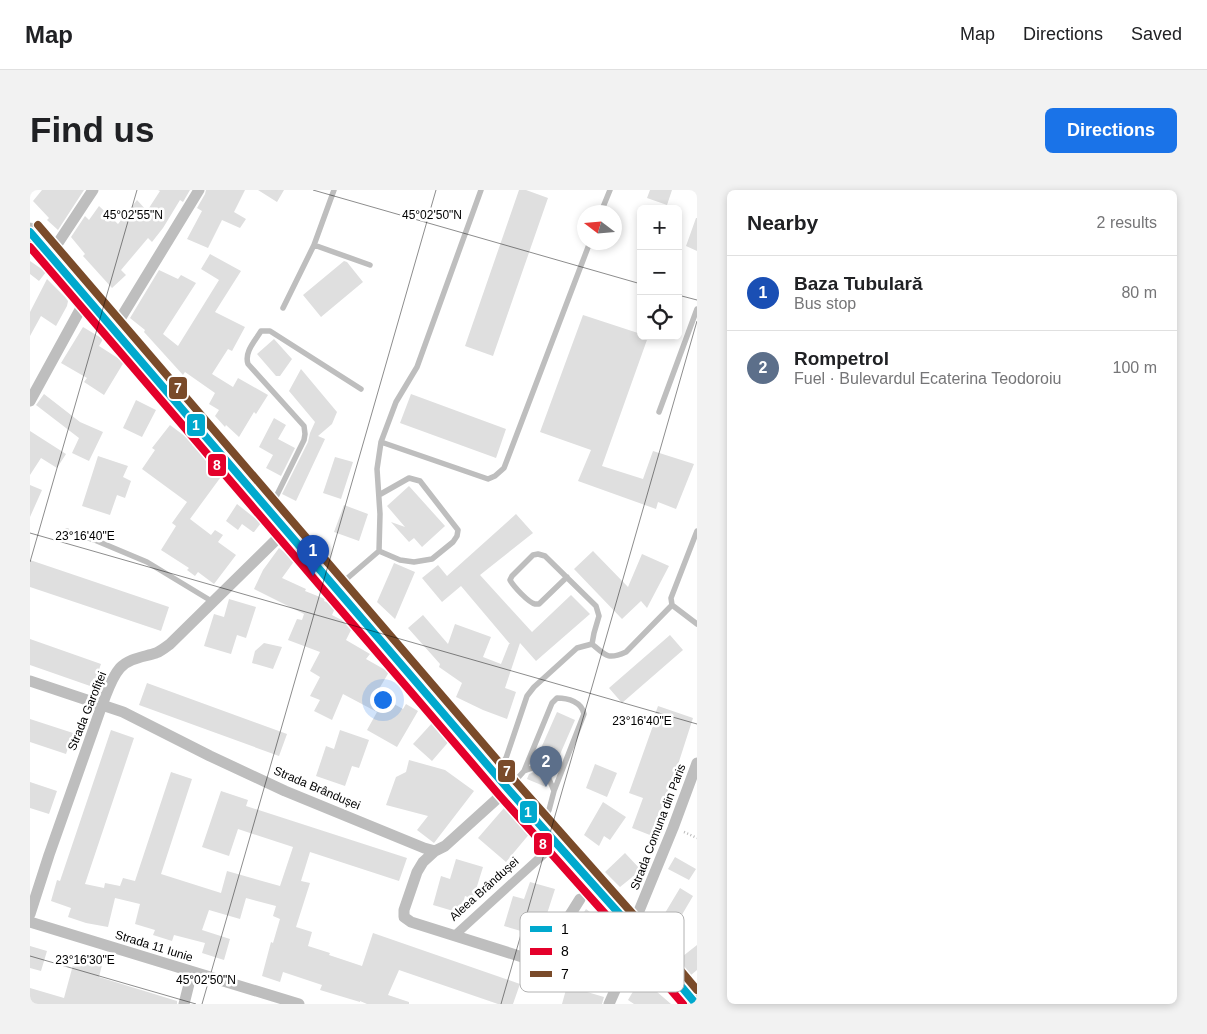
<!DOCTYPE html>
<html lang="en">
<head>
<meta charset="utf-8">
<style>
  body { margin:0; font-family:Arial,sans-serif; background:#f2f2f2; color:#202124 }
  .controls { position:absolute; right:15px; top:15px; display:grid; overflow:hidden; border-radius:8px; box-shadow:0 2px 8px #0003 }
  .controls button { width:45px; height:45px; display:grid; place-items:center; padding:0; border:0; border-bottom:1px solid #e0e0e0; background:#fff; color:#202124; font:25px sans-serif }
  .compass { position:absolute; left:547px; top:15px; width:45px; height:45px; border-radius:50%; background:#fff; box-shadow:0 2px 8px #0003; rotate:286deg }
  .you { position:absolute; left:352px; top:509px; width:18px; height:18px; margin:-12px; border:4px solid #fff; border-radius:50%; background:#1a73e8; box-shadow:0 0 0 8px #1a73e833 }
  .badge { display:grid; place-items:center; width:32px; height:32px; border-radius:50%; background:#1a73e8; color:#fff; font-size:16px; font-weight:700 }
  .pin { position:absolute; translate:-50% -41px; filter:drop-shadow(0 1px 2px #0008) }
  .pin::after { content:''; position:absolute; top:26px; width:18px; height:15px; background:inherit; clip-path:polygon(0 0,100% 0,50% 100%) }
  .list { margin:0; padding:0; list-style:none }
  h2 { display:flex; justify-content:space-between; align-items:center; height:65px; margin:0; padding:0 20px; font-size:21px }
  h2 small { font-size:16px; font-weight:400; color:#757577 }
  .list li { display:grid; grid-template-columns:32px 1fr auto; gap:15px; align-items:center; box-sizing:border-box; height:75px; padding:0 20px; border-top:1px solid #e0e0e0 }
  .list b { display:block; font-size:19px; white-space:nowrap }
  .list p { margin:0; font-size:16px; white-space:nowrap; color:#757577 }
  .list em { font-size:16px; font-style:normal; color:#757577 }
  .icon { flex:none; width:28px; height:28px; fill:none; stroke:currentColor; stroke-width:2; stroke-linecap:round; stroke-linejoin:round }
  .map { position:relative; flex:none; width:667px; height:814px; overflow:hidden; border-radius:8px }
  header { display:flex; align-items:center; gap:30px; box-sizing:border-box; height:70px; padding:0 25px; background:#fff; border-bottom:1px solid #e0e0e0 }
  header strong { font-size:24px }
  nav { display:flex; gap:28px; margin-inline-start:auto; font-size:18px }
  .intro { display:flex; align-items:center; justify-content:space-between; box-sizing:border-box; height:120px; padding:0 30px }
  h1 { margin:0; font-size:35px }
  .button { padding:12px 22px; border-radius:8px; background:#1a73e8; color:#fff; font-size:18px; font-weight:700 }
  main { display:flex; gap:30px; padding:0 30px }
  aside { flex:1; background:#fff; border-radius:8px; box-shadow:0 2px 8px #0003 }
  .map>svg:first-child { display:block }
</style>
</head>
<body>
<header>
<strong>Map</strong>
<nav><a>Map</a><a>Directions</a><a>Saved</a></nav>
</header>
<div class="intro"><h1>Find us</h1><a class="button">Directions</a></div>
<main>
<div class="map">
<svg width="667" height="814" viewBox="0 0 667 814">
  <rect width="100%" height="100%" fill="#fff"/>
  <path fill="#dfdfdf" d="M12 0H54L28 40 17 30 19 28 3 11Z
    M128 0H160L153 12 150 10 133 38 122 52 118 48 91 80 96 85 82 98 53 66 55 64 41 47 55 26 59 30 69 16 88 34 107 10 117 21 130 1Z
    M176 0H215L204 22 216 29 210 38 192 30 178 58 157 49 172 21 167 18 175 4Z
    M228 0H254L247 12Z
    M489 0H496L518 8 463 166 435 156Z
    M620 0H642L637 15 617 8Z
    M666 28H667V61L656 56Z
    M180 64 211 81 185 122 215 137 202 161 198 159 182 184 203 197 208 188 238 205 226 224 224 222 209 247 196 235 195 237 185 226 189 220 179 214 185 203 155 182 153 185 114 142 115 140 100 128 129 80 148 89 151 85 166 93 133 144 148 156 189 90 171 79Z
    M0 71 16 82 9 91 0 84Z
    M314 71 317 72 333 92 291 127 273 105Z
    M17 89 35 107 38 111 37 116 26 136 11 126 0 146V122Z
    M553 125 611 144V146L618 147 572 276 613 289 623 261 664 274 646 319 628 312 626 319 548 291 561 260 510 242Z
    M53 137 73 149 69 156 94 172 74 205 54 192 57 188 31 173Z
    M244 149 262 169 250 186H246L227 164Z
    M271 179 307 222 302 234 288 246 295 249 266 311 252 304 278 252 280 243 285 232 259 201Z
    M14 204 50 232 73 242 59 271 42 263 49 248 6 215Z
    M381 204 476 239 466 268 370 233Z
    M106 210 126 220 112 247 93 238Z
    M244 228 256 235 248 249 265 258 251 286 236 278 243 265 229 257Z
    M140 235 164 253 162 255 180 269 193 284 160 329 181 345 185 340 193 345 188 352 206 365 184 394 168 382 165 386 157 380 159 378 131 360 146 336 142 333 157 312 112 279 125 260 122 258Z
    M0 241 36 264 27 278 11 268 0 285Z
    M68 266 98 276 93 287 101 291 95 308 87 305 80 325 52 316Z
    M305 267 323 272 311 309 293 303Z
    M0 295 12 300 0 327Z
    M379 296 415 336 392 357 384 348 379 352 361 332 375 337 357 316Z
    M207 314 231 333 224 342H223L212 334 208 340 196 331Z
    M314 315 338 324 329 351 304 342Z
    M486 324 503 343 450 385 502 442 541 405 560 424 506 471 490 453 475 498 486 502 477 529 453 520 426 507 432 493 409 477 410 474 378 438 393 425 418 454 425 434 461 447 453 467 471 474 479 454H480L431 396 412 412 392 388 408 375 417 386Z
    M249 358 265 370 252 388 276 399 275 401 295 409 294 411 306 416 302 425 323 436 316 450 340 464 336 469 359 482 346 504 373 519 376 514 388 521 367 557 337 540 347 522 313 504 302 530 284 521 290 510 280 506 290 487 280 481 290 462 258 450 267 429 272 430 274 424 224 399 233 380Z
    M563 361 598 397 612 364 639 376 617 418 611 411 592 429 544 379Z
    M0 370 139 417 131 441 0 397Z
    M364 373 385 382 365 429 347 412Z
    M199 409 226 417 216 448 207 445 201 464 174 456 184 424 194 427Z
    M640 445 653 460 592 513 579 498Z
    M0 449 71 474 63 497 0 475Z
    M234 453 252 457 243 479 222 473 225 461Z
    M117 493 257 544 249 566 109 515Z
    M628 516 663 528 645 584 644 583 628 628 631 629 625 647 602 638 613 608 599 603 625 530H623Z
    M527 522 545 530 521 585H518L515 587 516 597 497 589 499 584 504 582 506 579V576L504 574Z
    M0 529 43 543 36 564 0 552Z
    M403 532 421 549 402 571 383 554Z
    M81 540 104 548 55 694 74 698 75 693 90 696 93 688 105 691 141 582 162 589 131 684 191 703 197 681 250 696 263 657 208 639 199 666 172 657 191 601 218 610 216 616 377 668 369 691 280 662 271 691 280 693 266 737 282 742 278 756 300 763 299 765 332 776 343 743 490 794 483 814H468L369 780 358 805 379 812V814H337L330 811V812L290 800 292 795 253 782 250 792 232 786 241 752 243 753 250 729 243 726 246 716 216 708 210 729 179 720 172 740 200 749 194 770 172 763 175 753 144 745 142 751 123 745 125 740 105 734 110 714 85 708 78 737 56 733 38 727 41 718 21 711 27 690 30 691Z
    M310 540 339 550 329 578 322 576 315 596 286 586 296 556 304 559Z
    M379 570 415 580 444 601 404 653 387 640 398 626 356 615 366 587 376 582Z
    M565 574 587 583 577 607 556 598Z
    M0 592 27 601 19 624 0 618Z
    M573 612 596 627 580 650 574 646 569 656 554 645Z
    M474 618 501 642 476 672 448 648Z
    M595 663 611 680 590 697 575 682Z
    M645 667 666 679 659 690 638 679Z
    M426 669 453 677 443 709 435 706 430 723 403 715 411 686 420 689Z
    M500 692 525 699 515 730 507 728 501 744 474 736 483 706 494 709Z
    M650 698 663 706 643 740 634 750 622 739 621 731 628 724 632 728Z
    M556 719 581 738 592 750 567 789 547 776 532 798 518 789 524 780 520 777Z
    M667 755V780L661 785 648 770Z
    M0 756 17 761 11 781 0 778Z
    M46 764 73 771 69 787 147 811V814H0V798L34 808Z
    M611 788 641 814H604L598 810Z
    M537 796 574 807 572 814H532Z"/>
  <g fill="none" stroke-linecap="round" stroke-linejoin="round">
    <g stroke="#dbdbdb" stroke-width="19">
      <path id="primary" d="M0 42 290 381 478 599 602 738 666 814"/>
    </g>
    <path stroke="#b9b9b9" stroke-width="2.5" stroke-dasharray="1 2.5" stroke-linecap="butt" d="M654 642 667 648"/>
    <path stroke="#bebebe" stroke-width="5.5" d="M571 22 580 0
      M284 55 340 75
      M253 118 284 55 304 0
      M629 222 667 119
      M351 252 458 289 465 286 474 278 560 52
      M349 305 379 288 390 291 428 340 427 346 423 352 402 369 384 372 370 370 349 361
      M240 319 274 250 275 244 274 236 218 174C214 162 225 151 231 141H240L331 199
      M37 341 67 351 117 372 183 412
      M667 341 641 408 642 415 667 434
      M537 387 509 414C508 414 506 414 505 414 499 413 483 396 480 390L482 386 503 365 508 364 515 366 566 416 569 426 564 443 562 454C576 466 578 470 596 462L642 415
      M306 398 349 361 350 324 347 279 351 252 366 212 387 177 451 0
      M466 581 476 568 497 506 504 497 547 458 562 454
      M494 581 522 513 527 508C538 508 552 512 554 524L524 601
      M480 597 494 581 502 578
      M512 634 519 620 524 601 519 589"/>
    <path stroke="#bebebe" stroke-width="9" d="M424 746 526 653"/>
    <path stroke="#bebebe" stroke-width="11" d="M20 65 63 0
      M84 139 169 0
      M0 211 57 107
      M0 491 93 522 180 566 255 601 394 658 405 661 415 656 478 599
      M405 661 393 672 387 682 374 720V727L381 732 505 771 513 768 550 709
      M0 724 19 665 72 515C77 503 81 488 90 478 99 468 114 467 126 463 131 461 136 457 140 454L256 340
      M0 732 269 814
      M602 738 643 638 667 573
      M154 814 162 782
      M579 814 609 746"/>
    <use href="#primary" stroke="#bebebe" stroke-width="18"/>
    <g stroke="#fff" stroke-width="11">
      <path id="bus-1" d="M0 42 478 599 602 738 666 814"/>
    </g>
    <g stroke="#fff" stroke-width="11">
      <path id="bus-2" d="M0 57 470 606 594 745 653 814"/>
    </g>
    <g stroke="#fff" stroke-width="11">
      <path id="bus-3" d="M8 35 486 592 609 731 667 800"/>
    </g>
    <use href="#bus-1" stroke="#00a9ce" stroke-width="8"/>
    <use href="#bus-2" stroke="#e4002b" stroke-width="8"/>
    <use href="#bus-3" stroke="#7a4b2a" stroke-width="8"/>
  </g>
  <path fill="none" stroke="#000" stroke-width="1" stroke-opacity="0.45" d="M283 0 611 94M648 105 667 110M0 343 667 534M0 372 107 0M0 766 166 814M172 814 406 0M471 814 667 131"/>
  <g text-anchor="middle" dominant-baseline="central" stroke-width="5" stroke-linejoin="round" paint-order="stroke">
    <g font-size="12" fill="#000" stroke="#fff">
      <text transform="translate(57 521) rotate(-68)">Strada Garofiței</text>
      <text transform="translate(287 598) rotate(23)">Strada Brândușei</text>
      <text transform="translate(628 637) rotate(-69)">Strada Comuna din Paris</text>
      <text transform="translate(454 699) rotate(-42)">Aleea Brândușei</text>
      <text transform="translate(124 756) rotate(17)">Strada 11 Iunie</text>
    </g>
  </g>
  <rect x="490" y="722" width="164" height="80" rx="8" fill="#fff" stroke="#b2b2b2" stroke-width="1"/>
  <rect x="500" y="736" width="22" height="6" fill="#00a9ce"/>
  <rect x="500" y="758" width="22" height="7" fill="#e4002b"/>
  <rect x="500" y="781" width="22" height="6" fill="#7a4b2a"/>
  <g font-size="14" fill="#000">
    <text x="531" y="744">1</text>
    <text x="531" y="766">8</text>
    <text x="531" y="789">7</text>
  </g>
  <g font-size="12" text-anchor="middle" fill="#000" stroke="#fff" stroke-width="5" stroke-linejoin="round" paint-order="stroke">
    <text x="103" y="29">45°02'55"N</text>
    <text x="402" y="29">45°02'50"N</text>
    <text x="55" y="350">23°16'40"E</text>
    <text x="612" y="535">23°16'40"E</text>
    <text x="55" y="774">23°16'30"E</text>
    <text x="176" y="794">45°02'50"N</text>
  </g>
  <g stroke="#fff" stroke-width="2">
    <rect x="138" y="186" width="20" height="24" rx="5" fill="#7a4b2a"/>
    <rect x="156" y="223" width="20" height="24" rx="5" fill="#00a9ce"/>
    <rect x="177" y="263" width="20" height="24" rx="5" fill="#e4002b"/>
    <rect x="467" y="569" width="19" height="24" rx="5" fill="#7a4b2a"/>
    <rect x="489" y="610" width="19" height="24" rx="5" fill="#00a9ce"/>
    <rect x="503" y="642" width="20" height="24" rx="5" fill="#e4002b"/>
  </g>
  <g font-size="14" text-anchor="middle" font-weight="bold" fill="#fff">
    <text x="148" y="203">7</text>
    <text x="166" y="240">1</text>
    <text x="187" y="280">8</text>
    <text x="477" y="586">7</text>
    <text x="498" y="627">1</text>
    <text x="513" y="659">8</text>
  </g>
</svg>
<div class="controls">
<button>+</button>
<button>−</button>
<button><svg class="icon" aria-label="locate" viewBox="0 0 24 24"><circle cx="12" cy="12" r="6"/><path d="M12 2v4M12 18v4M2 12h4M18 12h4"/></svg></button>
</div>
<svg class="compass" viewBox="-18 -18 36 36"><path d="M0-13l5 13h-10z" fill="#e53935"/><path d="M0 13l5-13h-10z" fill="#757577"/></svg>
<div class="you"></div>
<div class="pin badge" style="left:283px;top:386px;background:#1a4fb4">1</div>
<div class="pin badge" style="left:516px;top:597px;background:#5c6f8a">2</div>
</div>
<aside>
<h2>Nearby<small>2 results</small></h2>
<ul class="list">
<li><span class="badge" style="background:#1a4fb4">1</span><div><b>Baza Tubulară</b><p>Bus stop</p></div><em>80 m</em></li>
<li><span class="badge" style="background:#5c6f8a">2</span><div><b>Rompetrol</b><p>Fuel · Bulevardul Ecaterina Teodoroiu</p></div><em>100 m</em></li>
</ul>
</aside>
</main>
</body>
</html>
